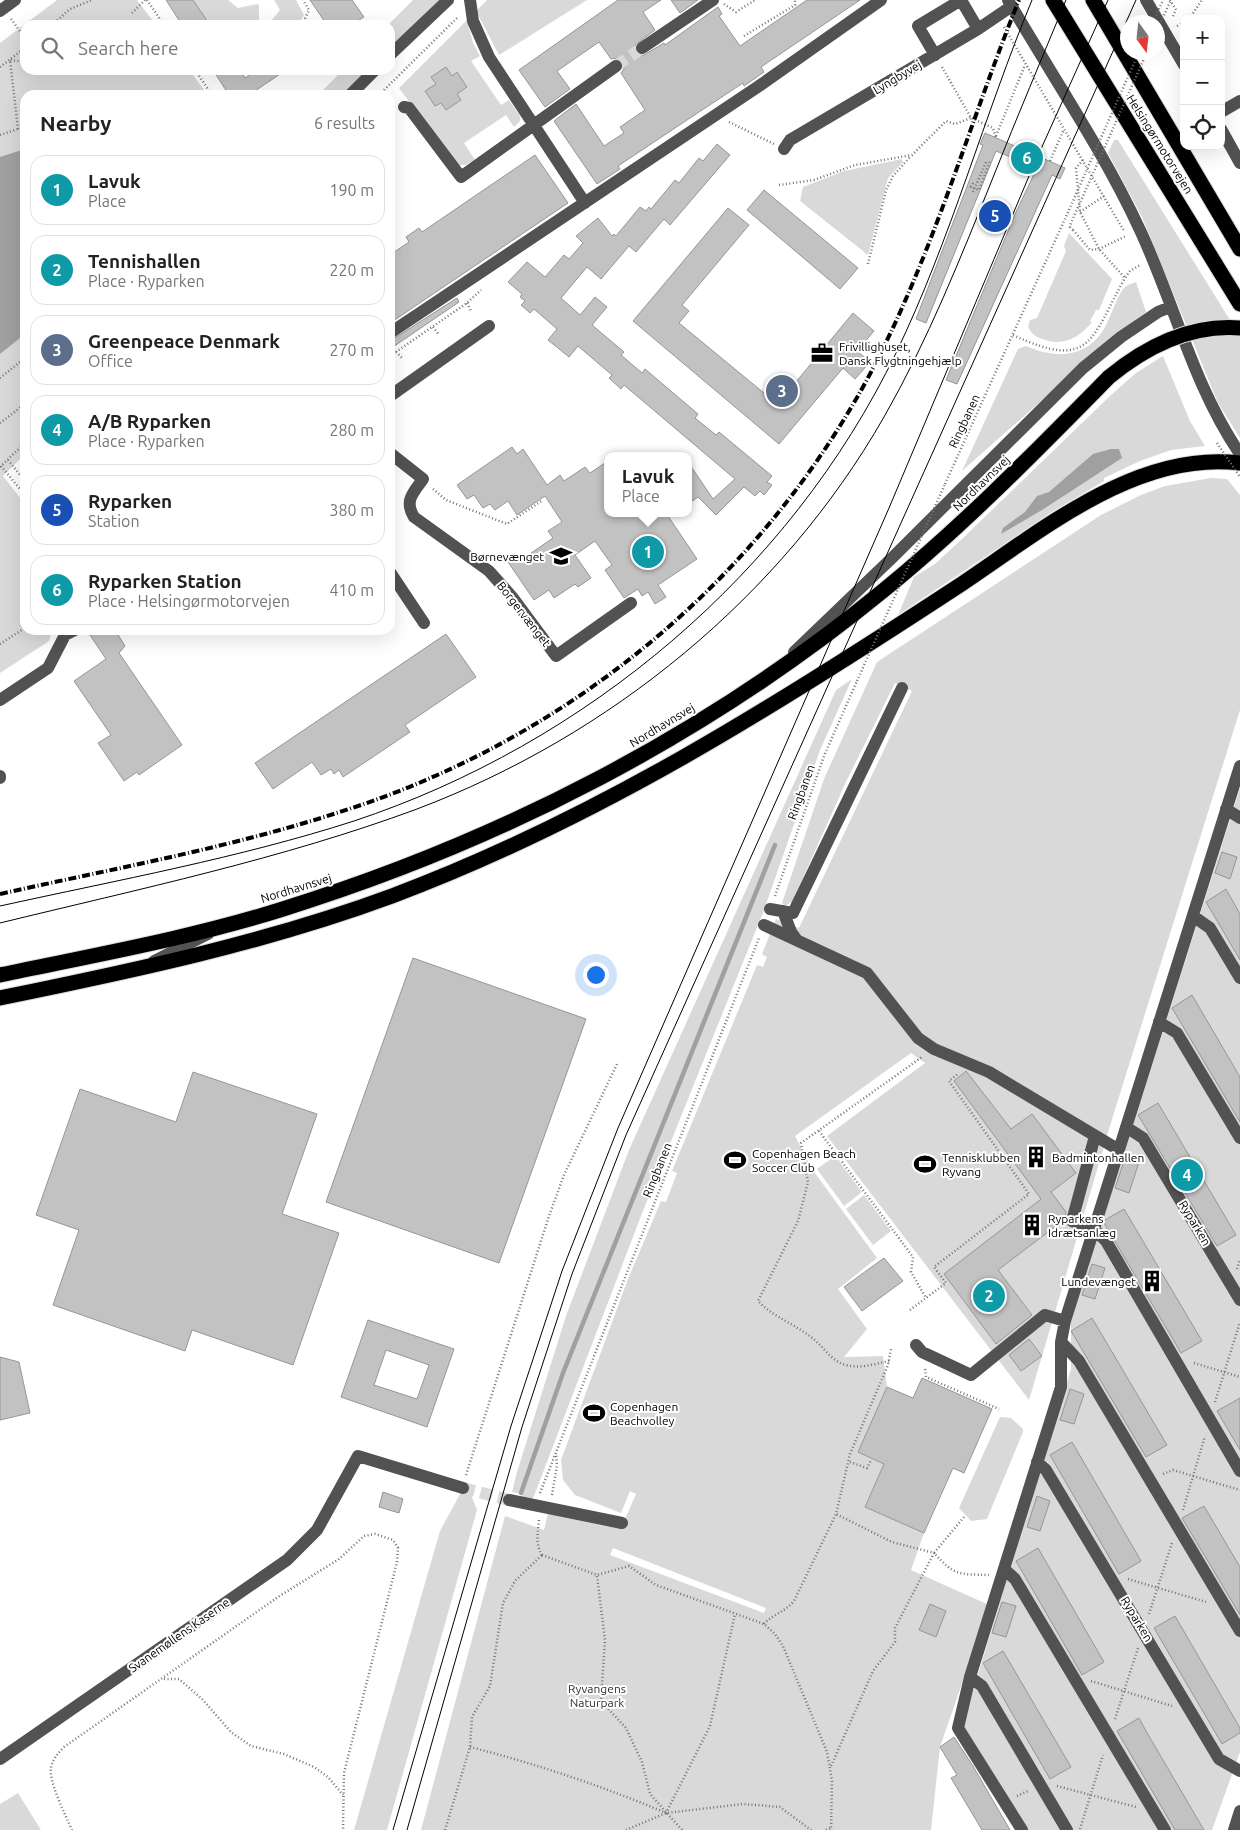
<!DOCTYPE html>
<html lang="en">
<head>
<meta charset="utf-8">
<style>
  body { margin:0; font-family:Ubuntu,sans-serif; background:#f2f2f2; color:#222 }
  .controls { position:absolute; right:15px; top:15px; display:grid; overflow:hidden; border-radius:10px; box-shadow:0 5px 20px #0002 }
  .controls button { width:45px; height:45px; display:grid; place-items:center; padding:0; border:0; border-bottom:1px solid #e0e0e0; background:#fff; color:#222; font:25px sans-serif }
  .compass { position:absolute; left:1120px; top:15px; width:45px; height:45px; border-radius:50%; background:#fff; box-shadow:0 5px 20px #0002; rotate:165deg }
  .you { position:absolute; left:595px; top:974px; width:18px; height:18px; margin:-12px; border:4px solid #fff; border-radius:50%; background:#1a73e8; box-shadow:0 0 0 8px #1a73e833 }
  .badge { display:grid; place-items:center; width:32px; height:32px; border-radius:50%; background:#7c3aed; color:#fff; font-size:16px; font-weight:700 }
  .pin { position:absolute; translate:-50% -50%; border:2px solid #fff; box-shadow:0 1px 5px #0006 }
  .popup { position:absolute; left:604px; top:452px; width:88px; height:65px; box-sizing:border-box; display:grid; place-content:center; border-radius:10px; background:#fff; filter:drop-shadow(0 1px 4px #0005); font-size:16px; white-space:nowrap; color:#767676 }
  .popup b { font-size:19px; color:#222 }
  .popup::after { content:''; position:absolute; left:50%; top:100%; margin-left:-10px; border:10px solid transparent; border-top-color:#fff }
  .list { margin:0; padding:0; list-style:none }
  h2 { display:flex; justify-content:space-between; align-items:center; height:65px; margin:0; padding:0 20px; font-size:21px }
  h2 small { font-size:16px; font-weight:400; color:#767676 }
  .list li { display:grid; grid-template-columns:32px 1fr auto; gap:15px; align-items:center; box-sizing:border-box; height:70px; margin:0 10px 10px; padding:0 10px; border:1px solid #e0e0e0; border-radius:15px }
  .list b { display:block; font-size:19px; white-space:nowrap }
  .list p { margin:0; font-size:16px; white-space:nowrap; color:#767676 }
  .list em { font-size:16px; font-style:normal; color:#767676 }
  .icon { flex:none; width:28px; height:28px; fill:none; stroke:currentColor; stroke-width:2; stroke-linecap:round; stroke-linejoin:round }
  .map { position:relative; flex:none; width:1240px; height:1830px; overflow:hidden }
  .search { position:absolute; background:#fff; box-shadow:0 5px 20px #0002; left:20px; top:20px; width:375px; height:55px; display:flex; align-items:center; gap:12px; box-sizing:border-box; padding:0 18px; border-radius:15px; color:#767676; font-size:19px }
  .panel { position:absolute; background:#fff; box-shadow:0 5px 20px #0002; left:20px; top:90px; width:375px; height:545px; border-radius:15px }
  .map>svg:first-child { display:block }
</style>
</head>
<body>
<div class="map">
<svg width="1240" height="1830" viewBox="0 0 1240 1830">
  <rect width="100%" height="100%" fill="#fff"/>
  <path fill="#d9d9d9" fill-rule="evenodd" d="M57 0H137L156 25H25V70H189L208 95H25V454L3 476 25 504V630H52L49 641 0 673V43Z
    M193 0H228L238 8 257 4 259 5V25H210Z
    M274 0H296L304 15 298 25H268L280 10Z
    M413 0H440L390 48V25H388Z
    M487 0H587L499 55 476 11Z
    M467 20 473 43 480 56 471 61 501 105 509 100 520 116V121L514 127 506 115 464 143 475 160 465 165H456L399 88Z
    M343 70H365C351 92 343 95 318 95Z
    M1114 140H1118L1240 336V438L1218 403 1142 217 1108 153Z
    M902 159 903 162 888 178 868 255 800 201 803 187 844 171Z
    M1069 233 1112 279 1099 310H1096L1090 321 1092 322C1079 338 1063 347 1042 339 1035 336 1031 334 1028 326L1030 320 1037 318 1066 251 1064 246Z
    M1136 282 1146 312 1087 357 1050 393 962 471 1018 349 1026 346C1053 358 1084 359 1102 332 1110 321 1117 294 1125 287 1127 285 1133 283 1136 282Z
    M1163 356 1190 421 1205 446 1171 450 1140 461 1104 478V481L1055 510 898 615 914 577 935 564 962 539 1111 395 1136 373Z
    M1211 478 1227 479 1240 495V710L1113 1116 1029 1400 827 1136 925 1063 911 1053 795 1136 812 1169 877 1258 838 1289 867 1329 844 1357 883 1356 887 1387 858 1452 884 1464 865 1507 924 1533 911 1570 989 1605 940 1747 931 1830H421L505 1516 544 1530 548 1513 622 1526 636 1494 630 1491 621 1513 575 1495 563 1480 561 1460 628 1279 661 1201 666 1202 677 1173 672 1171 757 965 763 967 767 957 762 954 776 919 799 928 912 691 895 683 846 782 792 902 785 906 782 903 824 779 877 662 1101 515 1141 495 1165 486ZM613 1548 766 1608 764 1613 610 1555Z
    M852 679 820 750 764 910 641 1216 534 1496 531 1501 521 1500 523 1494 512 1492 517 1472 566 1316 629 1150 836 690Z
    M1240 788V1752L1212 1830H1027L962 1727 1071 1369V1321Z
    M835 1156 862 1192 844 1206 817 1169Z
    M864 1195 891 1231 873 1245 846 1209Z
    M1000 1417 1011 1418 1023 1429V1432L987 1519 971 1521 959 1508Z
    M466 1483 477 1510 387 1830H354L440 1531Z
    M18 1793 41 1830H0V1804Z"/>
  <path fill="#a0a0a0" d="M25 149V334L0 354V157Z
    M1111 449H1119L1122 458 1042 510 1001 534 1003 528 1025 512 1037 496 1049 492 1093 454Z"/>
  <g fill="none" stroke-linecap="round" stroke-linejoin="round">
    <path stroke="#a0a0a0" stroke-width="4.5" d="M521 1493 563 1373 775 845"/>
  </g>
  <path fill="#c2c2c2" stroke="#969696" fill-rule="evenodd" d="M166 0H193L210 25H182Z
    M310 0H352L364 17 351 25H327Z
    M618 0H661L643 12 655 30 635 45 636 53 642 56 664 43 665 45 718 7 722 14 719 16 740 46 807 0H860L761 67 764 72 744 86 743 83 693 116 618 166 620 169 597 184 554 121 576 104 604 146 624 133 620 127 645 110 621 73 624 69 623 62 619 58 611 59 599 42 557 71 570 89 545 107 519 70Z
    M671 0H698L680 13Z
    M446 67 452 76 457 72 467 87 457 94 461 100 446 110 441 103 435 106 425 91 436 84 431 77Z
    M213 70H240L245 78 257 70H286L249 95H229Z
    M985 133 1065 168 1060 179 1052 175 957 384 946 380 1016 212 1037 168 996 151 926 323 916 319 983 145 980 144Z
    M717 144 730 155 670 225 664 219 636 252 629 246 601 279 587 267 561 298 580 315 595 297 607 307 592 325 624 352 621 355 642 373 645 369 698 414 695 418 716 435 719 432 772 476 767 482 772 485 764 495 760 491 755 496 744 487 716 515 698 497 688 504V462L713 499 735 479 624 385 621 389 609 378 612 375 578 346 569 357 548 340 557 329 534 309 530 313 521 305 525 301 520 297 522 294 508 282 527 262 545 277 564 255 569 259 583 243 576 236 598 218 612 236 614 234 616 236 640 207 646 211 649 207 651 209 675 180 679 183 699 158 703 161Z
    M535 155 568 203 390 323V255L409 242 406 237 419 228 422 232Z
    M764 190 858 268 840 289 747 210Z
    M728 208 749 225 682 305 689 311 679 323 770 398 779 387 786 394 853 313 874 331 857 351 870 362 855 379 843 368 779 444 633 321Z
    M457 298 459 302 390 349V341Z
    M512 447 517 454 523 449 547 485 560 475 564 481 585 467 590 473 608 461V513H666L697 559 658 585 666 597 655 604 648 592 642 596 638 589 624 598 605 570 612 565 595 541 575 555 591 578 578 587 575 584 554 598 549 590 534 600 508 562 518 555 521 560 553 538 548 531 562 522 545 496 517 515 508 501 495 510 490 504 483 508 474 495 467 499 457 485Z
    M98 630H115L125 646 119 653 182 745 139 775 137 772 124 781 98 743 111 735 74 681 106 659 90 635Z
    M446 634 476 677 405 725 410 732 343 777 339 770 334 774 331 769 321 775 312 762 273 789 255 763Z
    M1222 852 1237 857 1230 879 1215 873Z
    M1226 889 1240 914V960L1206 902Z
    M413 958 586 1019 499 1263 326 1202Z
    M1192 995 1240 1077V1122L1172 1008Z
    M966 1071 1011 1129 1032 1114 1076 1173 1051 1192 1066 1212 1064 1220 998 1270 1032 1315 996 1344 944 1274 1041 1199 954 1081Z
    M193 1072 317 1114 282 1214 339 1233 293 1365 192 1330 185 1351 53 1305 79 1230 36 1215 80 1089 176 1122Z
    M1158 1103 1236 1235 1217 1246 1138 1115Z
    M1125 1158 1139 1162 1129 1193 1115 1188Z
    M1124 1209 1202 1341 1181 1353 1104 1223 1105 1220Z
    M884 1258 903 1281 862 1311 844 1287Z
    M1092 1264 1105 1268 1095 1299 1082 1295Z
    M1092 1318 1167 1445 1146 1457 1071 1331Z
    M368 1320 454 1349 427 1427 341 1397ZM386 1350 429 1365 417 1399 374 1385Z
    M1029 1339 1042 1356 1021 1371 1009 1355Z
    M0 1357 19 1362 30 1413 0 1420Z
    M922 1378 992 1409 964 1473 953 1468 924 1533 865 1507 884 1464 858 1452 887 1387 913 1398Z
    M1070 1389 1084 1394 1074 1424 1060 1420Z
    M1240 1398V1450L1217 1411Z
    M1072 1442 1141 1561 1119 1574 1050 1455Z
    M383 1492 403 1499 399 1513 379 1507Z
    M1037 1496 1050 1501 1040 1531 1027 1527Z
    M1204 1506 1240 1567V1615L1182 1518Z
    M1038 1548 1104 1662 1082 1675 1016 1561Z
    M1002 1602 1016 1606 1006 1637 992 1633Z
    M930 1604 946 1611 936 1637 919 1630Z
    M1175 1616 1240 1728V1733L1222 1744 1154 1628Z
    M1003 1651 1071 1767 1050 1779 983 1663Z
    M1139 1718 1146 1731 1204 1830H1175L1117 1731Z
    M954 1737 973 1766 1010 1830H982L951 1778 957 1775 940 1747Z"/>
  <g fill="none" stroke-linecap="round" stroke-linejoin="round">
    <path stroke="#d9d9d9" stroke-width="12" stroke-dasharray="12 6" stroke-linecap="butt" d="M616 66 642 48
      M463 1488 509 1500"/>
    <g stroke="#dbdbdb" stroke-width="17">
      <path id="highway" d="M1053 0 1240 304
        M1093 0 1240 249
        M0 975C95 955 191 938 283 909 501 841 707 735 884 590 964 525 1036 451 1109 377
        M0 998C132 971 265 943 392 896 595 820 777 705 957 587 1040 532 1136 450 1240 463"/>
    </g>
    <path stroke="#747474" stroke-width="2.5" stroke-dasharray="1 2.5" stroke-linecap="butt" d="M147 0 164 25
      M1170 0 1176 10 1172 18
      M724 4 736 12 755 0
      M132 13 145 0
      M11 19 25 38
      M1189 19 1202 0
      M52 25 70 9 92 0
      M302 25 309 10 303 0
      M1177 26 1184 22
      M1004 27 1124 231
      M744 36 795 5V0
      M0 67 21 51 25 46
      M942 67 971 118 993 128 996 138
      M195 70 212 95
      M379 95 458 17
      M729 122 774 144
      M18 129 10 60 25 62
      M0 135 18 129 25 130
      M996 136 1025 65
      M1083 160 1076 168 1080 212 1099 249 1125 278
      M1050 161 1064 129
      M973 183 971 187 979 190 990 161
      M779 185 814 180 855 165 912 155 946 121 955 124 971 118
      M973 192 987 160
      M1080 212 1104 196
      M1073 230 1090 250 1099 249 1126 236
      M868 264 886 190 893 176 911 156
      M467 303 471 311
      M433 327 439 335
      M1013 335C1092 372 1091 338 1125 278L1130 271 1140 265
      M396 352 402 358
      M390 356 467 303 481 290
      M0 378 25 358
      M0 423 25 404
      M8 460 25 481
      M1 466 25 495
      M0 467 25 443
      M945 484 1069 210
      M433 489 446 500 507 524 543 500
      M0 644 25 628
      M775 896 824 756 857 681
      M819 1131 913 1257 911 1272 926 1298
      M1237 1269 1240 1259
      M910 1310 946 1283 934 1267 1029 1194 949 1081 959 1073
      M889 1361C875 1364 860 1369 846 1365 834 1362 827 1352 819 1344 801 1326 775 1319 758 1301L798 1221 808 1182 801 1143 922 1057
      M1194 1363 1240 1377
      M925 1369 926 1377 999 1409
      M1215 1402 1240 1322
      M850 1462 867 1468 871 1460
      M1163 1474 1173 1470 1240 1490
      M466 1475 549 1216 564 1175 618 1062
      M540 1493 759 938
      M552 1495 557 1466 556 1453
      M1183 1510 1205 1436
      M964 1517 934 1553C955 1576 958 1574 989 1575
      M539 1520C538 1532 535 1544 542 1555
      M542 1555 597 1575 629 1566 656 1585 764 1624 775 1634 783 1646 827 1752 832 1781 831 1830
      M597 1576 605 1640 601 1701 626 1728 642 1762 650 1794 682 1830
      M1128 1579 1206 1602
      M1149 1614 1172 1543
      M764 1624C773 1614 785 1612 794 1601L836 1514 850 1454 888 1365 891 1349
      M164 1679H179L202 1699 231 1732 251 1746 284 1754 314 1767 328 1777 343 1795
      M1091 1681 1172 1706
      M1115 1719 1138 1648
      M470 1747C537 1764 602 1786 666 1813L710 1726 735 1614
      M831 1766 873 1671 895 1642V1628L934 1553 892 1542 836 1514
      M1057 1786 1136 1807
      M1017 1796 1028 1791
      M1080 1829 1103 1755
      M72 1830C66 1816 48 1781 51 1767 53 1758 58 1754 64 1747L278 1597 339 1559 364 1536 375 1534 393 1540 398 1548 397 1562 344 1773 343 1830
      M445 1830 470 1747 472 1717 490 1686 503 1603 515 1581 542 1555
      M626 1830 666 1813 743 1804 780 1807 811 1830
      M826 1830 831 1828"/>
    <path stroke="#525252" stroke-width="12" d="M470 0 473 21 489 57 585 203
      M1008 0C1052 76 1103 150 1140 230 1175 305 1193 385 1240 454
      M1146 0 1184 65
      M0 11 15 0
      M642 48 713 0
      M390 55 448 0
      M935 55 918 26 961 0 978 29
      M350 95 375 70
      M404 107 409 108 461 177 616 66
      M1221 112 1240 101
      M1221 129 1240 163
      M784 149 790 140 978 29 1012 6
      M390 333 759 86 881 0
      M390 396 489 326
      M390 453 423 479C413 493 404 501 414 517L489 571 513 598 556 656 631 603
      M390 572 424 623
      M794 652 893 557 1083 368 1121 337 1158 312 1170 307
      M0 700 48 668 65 635 75 630
      M0 776V778
      M1226 809 1240 818
      M770 909 793 913 902 688
      M783 911 791 932 797 940
      M1193 916 1210 928 1240 978
      M764 925 867 973 918 1038 934 1049 989 1072 1119 1150
      M154 961 208 934
      M1159 1022 1177 1033 1240 1138
      M1126 1127 1143 1138 1240 1300
      M1095 1136 1072 1221 1094 1229 1106 1241 1240 1471
      M1061 1342 1079 1361 1240 1631
      M916 1345 922 1352 971 1375 1045 1315 1065 1321
      M1037 1462 1046 1470 1219 1759 1240 1771
      M509 1500 622 1523
      M1004 1569 1015 1579 1165 1830
      M970 1677 982 1686 1067 1830
      M0 1759 287 1560 317 1530 358 1456 463 1488
      M1022 1830 958 1728 970 1677 1061 1387V1342L1065 1321 1240 766
      M1234 1830 1240 1811"/>
    <use href="#highway" stroke="#000" stroke-width="15"/>
    <path stroke="#000" stroke-width="1" d="M0 906C118 880 239 858 354 821 586 744 789 574 896 353 951 239 984 116 1032 0
      M0 923C139 889 282 859 417 809 610 736 781 597 884 417 928 340 961 257 994 175 1017 117 1042 58 1066 0
      M393 1830 511 1426 562 1271 618 1128 889 508 1032 169 1108 0
      M407 1830 522 1427 572 1274 626 1135 1136 0"/>
    <path stroke="#000" stroke-width="4" stroke-dasharray="8 2.5 1 2.5" stroke-linecap="butt" d="M0 894C116 868 235 847 349 809 570 737 760 580 870 374 933 255 969 124 1019 0"/>
    <g stroke="#dbdbdb" stroke-width="17" stroke-linecap="butt">
      <path id="highway-bridge" d="M1109 377C1147 346 1190 324 1240 328"/>
    </g>
    <path stroke="#747474" stroke-width="2.5" stroke-dasharray="1 2.5" stroke-linecap="butt" d="M1153 22 1163 0
      M1158 28 1171 0
      M1069 210 1139 52
      M1073 230 1070 227 1071 223 1147 52
      M1217 443 1240 477
      M857 681 945 484"/>
    <use href="#highway-bridge" stroke="#000" stroke-width="15"/>
  </g>
  <defs>
    <g id="office-bare" transform="scale(1.725)"><path d="M-6-3h4V-5.5h4V-3h4V5H-6ZM-1-4.5V-3h2v-1.5ZM-6 0V1H6V0Z" fill="#000" stroke="#fff" stroke-width="2.5" paint-order="stroke"/></g>
    <g id="school-bare" transform="scale(1.725)"><path d="M0-5L7-2L0 1L-7-2ZM-4 1L0 2.5L4 1V4Q0 6-4 4Z" fill="#000" stroke="#fff" stroke-width="2.5" paint-order="stroke"/></g>
    <g id="building-bare" transform="scale(1.725)"><path d="M-4-6H4V6H1V3H-1V6H-4ZM-2.5-4.3h1.7v1.8h-1.7ZM.8-4.3h1.7v1.8H.8ZM-2.5-1h1.7V.8h-1.7ZM.8-1h1.7V.8H.8Z" fill="#000" stroke="#fff" stroke-width="2.5" paint-order="stroke"/></g>
    <g id="stadium-bare" transform="scale(1.725)"><path d="M0-5a6.5 5 0 1 0 0 10a6.5 5 0 1 0 0-10ZM-3.5-1.8h7v3.6h-7Z" fill="#000" stroke="#fff" stroke-width="2.5" paint-order="stroke"/></g>
  </defs>
  <g fill-rule="evenodd">
    <use href="#office-bare" x="822" y="353"/>
    <use href="#school-bare" x="561" y="556"/>
    <use href="#building-bare" x="1036" y="1157"/>
    <use href="#stadium-bare" x="735" y="1160"/>
    <use href="#stadium-bare" x="925" y="1164"/>
    <use href="#building-bare" x="1032" y="1225"/>
    <use href="#building-bare" x="1152" y="1281"/>
    <use href="#stadium-bare" x="594" y="1413"/>
  </g>
  <g text-anchor="middle" dominant-baseline="central" stroke-width="4" stroke-linejoin="round" paint-order="stroke">
    <g font-size="12" fill="#000" stroke="#fff">
      <text transform="translate(897 77) rotate(-31)">Lyngbyvej</text>
      <text transform="translate(1160 144) rotate(58)">Helsingørmotorvejen</text>
      <text transform="translate(964 421) rotate(-65)">Ringbanen</text>
      <text transform="translate(981 483) rotate(-44)">Nordhavnsvej</text>
      <text transform="translate(524 614) rotate(52)">Borgervænget</text>
      <text transform="translate(662 725) rotate(-31)">Nordhavnsvej</text>
      <text transform="translate(801 792) rotate(-70)">Ringbanen</text>
      <text transform="translate(296 888) rotate(-17)">Nordhavnsvej</text>
      <text transform="translate(657 1170) rotate(-68)">Ringbanen</text>
      <text transform="translate(1195 1223) rotate(59)">Ryparken</text>
      <text transform="translate(1137 1619) rotate(59)">Ryparken</text>
      <text transform="translate(179 1635) rotate(-35)">Svanemøllens Kaserne</text>
    </g>
    <g font-size="12" fill="#000" stroke="#fff" text-anchor="start">
      <text x="839" y="346">Frivillighuset,<tspan x="839" dy="14">Dansk Flygtningehjælp</tspan></text>
      <text x="544" y="556" text-anchor="end">Børnevænget</text>
      <text x="752" y="1153">Copenhagen Beach<tspan x="752" dy="14">Soccer Club</tspan></text>
      <text x="942" y="1157">Tennisklubben<tspan x="942" dy="14">Ryvang</tspan></text>
      <text x="1052" y="1157">Badmintonhallen</text>
      <text x="1048" y="1218">Ryparkens<tspan x="1048" dy="14">Idrætsanlæg</tspan></text>
      <text x="1136" y="1281" text-anchor="end">Lundevænget</text>
      <text x="610" y="1406">Copenhagen<tspan x="610" dy="14">Beachvolley</tspan></text>
    </g>
    <g font-size="12" fill="#303030" stroke="#fff">
      <text x="597" y="1688">Ryvangens<tspan x="597" dy="14">Naturpark</tspan></text>
    </g>
  </g>
</svg>
<div class="controls">
<button>+</button>
<button>−</button>
<button><svg class="icon" aria-label="locate" viewBox="0 0 24 24"><circle cx="12" cy="12" r="6"/><path d="M12 2v4M12 18v4M2 12h4M18 12h4"/></svg></button>
</div>
<svg class="compass" viewBox="-18 -18 36 36"><path d="M0-13l5 13h-10z" fill="#e53935"/><path d="M0 13l5-13h-10z" fill="#767676"/></svg>
<div class="you"></div>
<div class="pin badge" style="left:648px;top:552px;background:#0f9aa8">1</div>
<div class="popup"><b>Lavuk</b>Place</div>
<div class="pin badge" style="left:989px;top:1296px;background:#0f9aa8">2</div>
<div class="pin badge" style="left:782px;top:391px;background:#5c6f8a">3</div>
<div class="pin badge" style="left:1187px;top:1175px;background:#0f9aa8">4</div>
<div class="pin badge" style="left:995px;top:216px;background:#1a4fb4">5</div>
<div class="pin badge" style="left:1027px;top:158px;background:#0f9aa8">6</div>
<div class="search"><svg class="icon" aria-label="search" viewBox="0 0 24 24"><circle cx="10" cy="10" r="6"/><path d="M15 15l6 6"/></svg>Search here</div>
<section class="panel">
<h2>Nearby<small>6 results</small></h2>
<ul class="list">
<li><span class="badge" style="background:#0f9aa8">1</span><div><b>Lavuk</b><p>Place</p></div><em>190 m</em></li>
<li><span class="badge" style="background:#0f9aa8">2</span><div><b>Tennishallen</b><p>Place · Ryparken</p></div><em>220 m</em></li>
<li><span class="badge" style="background:#5c6f8a">3</span><div><b>Greenpeace Denmark</b><p>Office</p></div><em>270 m</em></li>
<li><span class="badge" style="background:#0f9aa8">4</span><div><b>A/B Ryparken</b><p>Place · Ryparken</p></div><em>280 m</em></li>
<li><span class="badge" style="background:#1a4fb4">5</span><div><b>Ryparken</b><p>Station</p></div><em>380 m</em></li>
<li><span class="badge" style="background:#0f9aa8">6</span><div><b>Ryparken Station</b><p>Place · Helsingørmotorvejen</p></div><em>410 m</em></li>
</ul>
</section>
</div>
</body>
</html>
